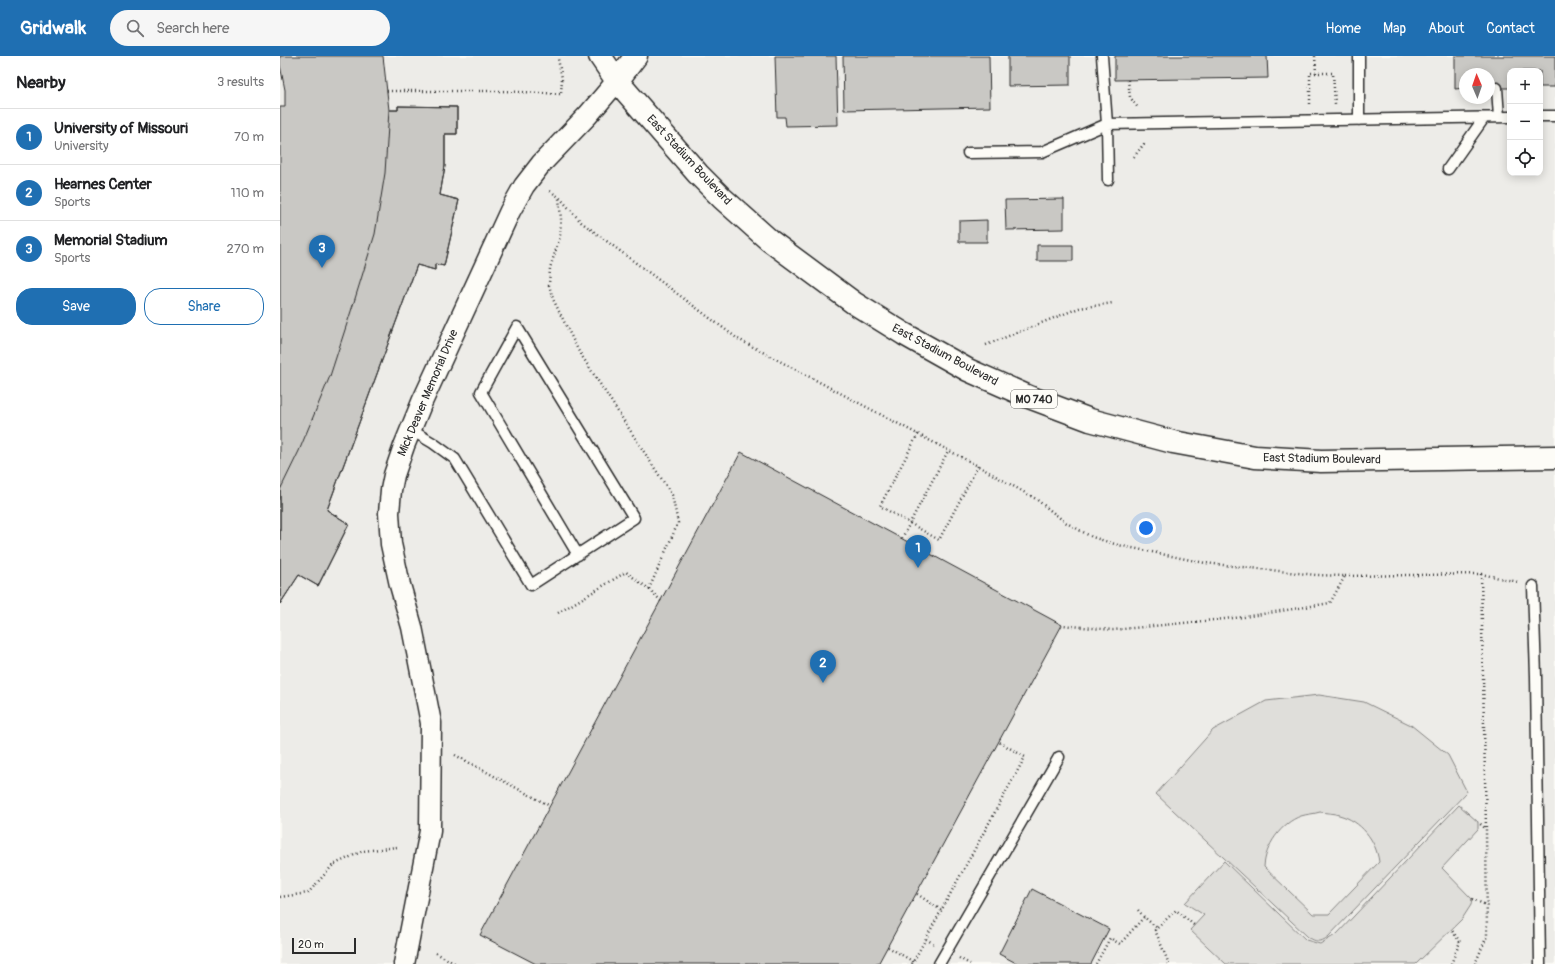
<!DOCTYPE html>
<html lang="en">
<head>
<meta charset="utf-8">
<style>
  body { margin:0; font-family:Pangolin,sans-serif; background:#f6f6f6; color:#202124 }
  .controls { position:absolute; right:12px; top:12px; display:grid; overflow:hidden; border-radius:8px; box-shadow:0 2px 10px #0003 }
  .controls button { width:36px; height:36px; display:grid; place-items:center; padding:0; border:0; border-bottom:1px solid #e0e0e0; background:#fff; color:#202124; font:20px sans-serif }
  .compass { position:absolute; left:1179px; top:12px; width:36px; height:36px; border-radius:50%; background:#fff; box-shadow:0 2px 10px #0003; rotate:358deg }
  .scale { position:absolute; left:12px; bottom:10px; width:64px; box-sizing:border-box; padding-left:4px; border:2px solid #2b2b2b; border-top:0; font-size:11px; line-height:14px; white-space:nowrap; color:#2b2b2b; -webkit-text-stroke:3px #fdfcf7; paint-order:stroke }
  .you { position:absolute; left:866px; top:472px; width:14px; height:14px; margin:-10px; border:3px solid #fff; border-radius:50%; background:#1a73e8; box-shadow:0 0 0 6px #1a73e833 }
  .badge { display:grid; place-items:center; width:26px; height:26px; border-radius:50%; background:#1f6fb2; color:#fff; font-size:13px; font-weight:700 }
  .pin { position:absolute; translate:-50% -33px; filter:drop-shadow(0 1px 2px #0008) }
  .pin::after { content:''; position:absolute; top:21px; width:14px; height:12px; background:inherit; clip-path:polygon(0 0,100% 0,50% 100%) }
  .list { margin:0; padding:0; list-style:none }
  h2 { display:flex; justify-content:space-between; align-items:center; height:52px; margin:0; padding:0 16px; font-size:17px }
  h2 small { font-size:13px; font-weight:400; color:#757577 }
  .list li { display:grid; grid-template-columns:26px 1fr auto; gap:12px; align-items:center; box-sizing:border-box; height:56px; padding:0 16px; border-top:1px solid #e0e0e0 }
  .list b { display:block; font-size:15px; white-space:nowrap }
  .list p { margin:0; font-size:13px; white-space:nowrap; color:#757577 }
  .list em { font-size:13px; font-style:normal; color:#757577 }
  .actions { display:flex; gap:8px; padding:12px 16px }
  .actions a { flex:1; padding:9px 0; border:1px solid #1f6fb2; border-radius:16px; text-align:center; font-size:14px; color:#1f6fb2 }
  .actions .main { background:#1f6fb2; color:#fff }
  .icon { flex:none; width:22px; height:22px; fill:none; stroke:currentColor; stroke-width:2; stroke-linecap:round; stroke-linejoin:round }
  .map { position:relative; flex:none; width:1275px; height:908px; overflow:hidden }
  header { display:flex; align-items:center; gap:24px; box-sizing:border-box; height:56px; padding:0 20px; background:#1f6fb2; color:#fff }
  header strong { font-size:19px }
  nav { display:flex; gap:22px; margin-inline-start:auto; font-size:14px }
  .search { width:280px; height:36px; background:#f6f6f6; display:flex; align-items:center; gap:10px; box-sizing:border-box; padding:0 14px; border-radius:22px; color:#757577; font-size:15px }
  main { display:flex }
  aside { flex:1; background:#fff }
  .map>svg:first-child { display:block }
</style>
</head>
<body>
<header>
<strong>Gridwalk</strong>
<div class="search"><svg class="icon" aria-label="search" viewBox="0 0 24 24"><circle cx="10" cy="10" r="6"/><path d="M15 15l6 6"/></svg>Search here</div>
<nav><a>Home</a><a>Map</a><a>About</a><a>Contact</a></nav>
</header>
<main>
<aside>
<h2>Nearby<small>3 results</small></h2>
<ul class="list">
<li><span class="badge">1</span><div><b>University of Missouri</b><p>University</p></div><em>70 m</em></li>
<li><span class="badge">2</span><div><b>Hearnes Center</b><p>Sports</p></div><em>110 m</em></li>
<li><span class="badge">3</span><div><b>Memorial Stadium</b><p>Sports</p></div><em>270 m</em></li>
</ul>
<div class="actions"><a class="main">Save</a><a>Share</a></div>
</aside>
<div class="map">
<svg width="1275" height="908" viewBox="0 0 1275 908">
  <rect width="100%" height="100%" fill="#fdfcf7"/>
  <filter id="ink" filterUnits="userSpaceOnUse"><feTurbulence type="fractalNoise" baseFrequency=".025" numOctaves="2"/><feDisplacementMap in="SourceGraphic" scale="8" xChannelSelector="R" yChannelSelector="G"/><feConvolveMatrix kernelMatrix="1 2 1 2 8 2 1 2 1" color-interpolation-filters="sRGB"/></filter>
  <g filter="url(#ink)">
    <path fill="#edece8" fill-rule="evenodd" d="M0 0H1275V908H0ZM1230 15H1260V117H1230ZM1185 18H1209V42H1185Z"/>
    <path fill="#dfdeda" stroke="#858482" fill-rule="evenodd" d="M1039 639 1084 646 1131 669 1168 699 1187 736 1048 881C1040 887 1036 886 1028 881L876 738 933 674 986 645ZM1040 756C1046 757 1053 757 1059 759 1081 765 1096 784 1099 806L1049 858H1033L984 811C985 790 1001 767 1021 760 1027 758 1034 758 1040 756Z
      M1179 749 1198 766V773L1162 812 1192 843 1191 849 1182 863 1136 908H946L910 874 924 859 905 847 944 805 1026 884 1040 888 1057 878Z"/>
    <path fill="#c9c8c4" stroke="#2b2b2b" d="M0 0H103L109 54H118V50L177 51V78H165V110L160 139 179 144 164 210 155 208V214L137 209 47 454 69 468 38 530 19 519 0 548V51H5V34L0 9Z
      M495 0H556L558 69 506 70 505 61H497Z
      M563 0H709L710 51 564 54Z
      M728 0H790V29L728 30Z
      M835 0H987L988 22 835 24Z
      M1175 0H1275V31H1260V15H1230V32H1209V18H1185V32L1175 33Z
      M118 50 177 51V78H165V110L160 139 179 144 164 210 155 208V214L137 209 47 454 69 468 38 530 19 519 0 548V434L19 395 50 320 74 246 95 178 105 117 109 54H118Z
      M784 143V173L726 174 725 144Z
      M707 164V186H679V165Z
      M757 189H793V205H757Z
      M461 396 782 569 598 908H256L200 879Z
      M752 833 829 873 811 908H738L719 898Z"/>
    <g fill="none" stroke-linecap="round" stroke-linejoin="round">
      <g stroke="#2b2b2b" stroke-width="13">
        <path id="service" d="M1079 0V64
          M1217 32 1219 61
          M1260 60H1275
          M688 97 762 96 827 68 822 0
          M1168 113 1204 62
          M828 124 827 68 1230 61
          M131 374 153 387 175 403 251 529 354 462 237 271 201 336 298 499
          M1253 530 1256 620 1260 908
          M659 908 779 701"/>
      </g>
      <g stroke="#2b2b2b" stroke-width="23">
        <path id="minor" d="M124 908 150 775 151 667 132 571 120 529 111 488 109 457 111 434 114 419 124 390 142 346 230 155 244 130 261 108 308 59 337 25"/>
      </g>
      <g stroke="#2b2b2b" stroke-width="25">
        <path id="tertiary" d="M337 25 356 0"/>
      </g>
      <g stroke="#2b2b2b" stroke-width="25">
        <path id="primary" d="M320 0 337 25 418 118 442 142 489 184 574 247 624 278 688 314 749 341 810 364 893 386 975 401 1041 405 1275 401"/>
      </g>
      <path stroke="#2b2b2b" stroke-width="2.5" stroke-dasharray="1 3" stroke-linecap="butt" d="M1035 0 1036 17
        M848 24 850 41 858 52
        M107 35H221L281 38 282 22 278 3
        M1030 48V17H1053L1055 48H1057
        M854 101 866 85
        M270 135 279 141 301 166 458 283 698 410 756 443 785 466 812 481 838 489 925 507 1036 519 1065 520 1050 547 964 561 833 574 782 569
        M706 289 799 252 833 247
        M638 378 600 450 659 484 698 410
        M622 482 668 395
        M1201 518 1238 526
        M1065 520 1201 518 1206 773
        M369 533 381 545
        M278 557 346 516 369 533 398 467 392 439 298 294 273 243 269 229 270 212 280 181 281 163 279 142
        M175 699 270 750
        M637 838 661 854
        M0 841 28 837 53 809 83 795 117 791
        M1192 843 1206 849
        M858 854 864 861
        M646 883 654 888
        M608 891 634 906
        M156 897 176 908
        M679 902 690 908
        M632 908 745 701 719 686
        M816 908 830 882 840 888 864 861 877 872
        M889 908 875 874 896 854 915 870
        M1171 908 1180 886 1171 873
        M1195 908 1207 880 1206 773 1198 766"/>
      <use href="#service" stroke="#fdfcf7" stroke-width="10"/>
      <use href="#minor" stroke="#fdfcf7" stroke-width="20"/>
      <use href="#tertiary" stroke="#fdfcf7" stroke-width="22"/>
      <use href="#primary" stroke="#fdfcf7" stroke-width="22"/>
    </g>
  </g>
  <g text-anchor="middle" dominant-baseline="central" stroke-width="3.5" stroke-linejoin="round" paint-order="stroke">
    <rect fill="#fdfcf7" stroke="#6a6a68" stroke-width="1" x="731" y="334" width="46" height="18" rx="3"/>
    <g font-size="11" font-weight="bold" fill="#2b2b2b">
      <text x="754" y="343">MO 740</text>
    </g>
    <g font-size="12" fill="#2b2b2b" stroke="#fdfcf7">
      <text transform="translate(409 104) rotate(47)">East Stadium Boulevard</text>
      <text transform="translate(665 299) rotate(28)">East Stadium Boulevard</text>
      <text transform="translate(148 337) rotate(-67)">Mick Deaver Memorial Drive</text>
      <text transform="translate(1042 403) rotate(1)">East Stadium Boulevard</text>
    </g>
  </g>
</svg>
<div class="controls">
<button>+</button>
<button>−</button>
<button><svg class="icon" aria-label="locate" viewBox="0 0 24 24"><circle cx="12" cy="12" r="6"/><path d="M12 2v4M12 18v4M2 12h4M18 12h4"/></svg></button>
</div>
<svg class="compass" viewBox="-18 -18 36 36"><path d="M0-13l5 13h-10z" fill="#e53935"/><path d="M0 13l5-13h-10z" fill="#757577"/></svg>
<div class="scale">20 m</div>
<div class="you"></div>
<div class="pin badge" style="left:638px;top:512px">1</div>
<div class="pin badge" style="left:543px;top:627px">2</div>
<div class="pin badge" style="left:42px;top:212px">3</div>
</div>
</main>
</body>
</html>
